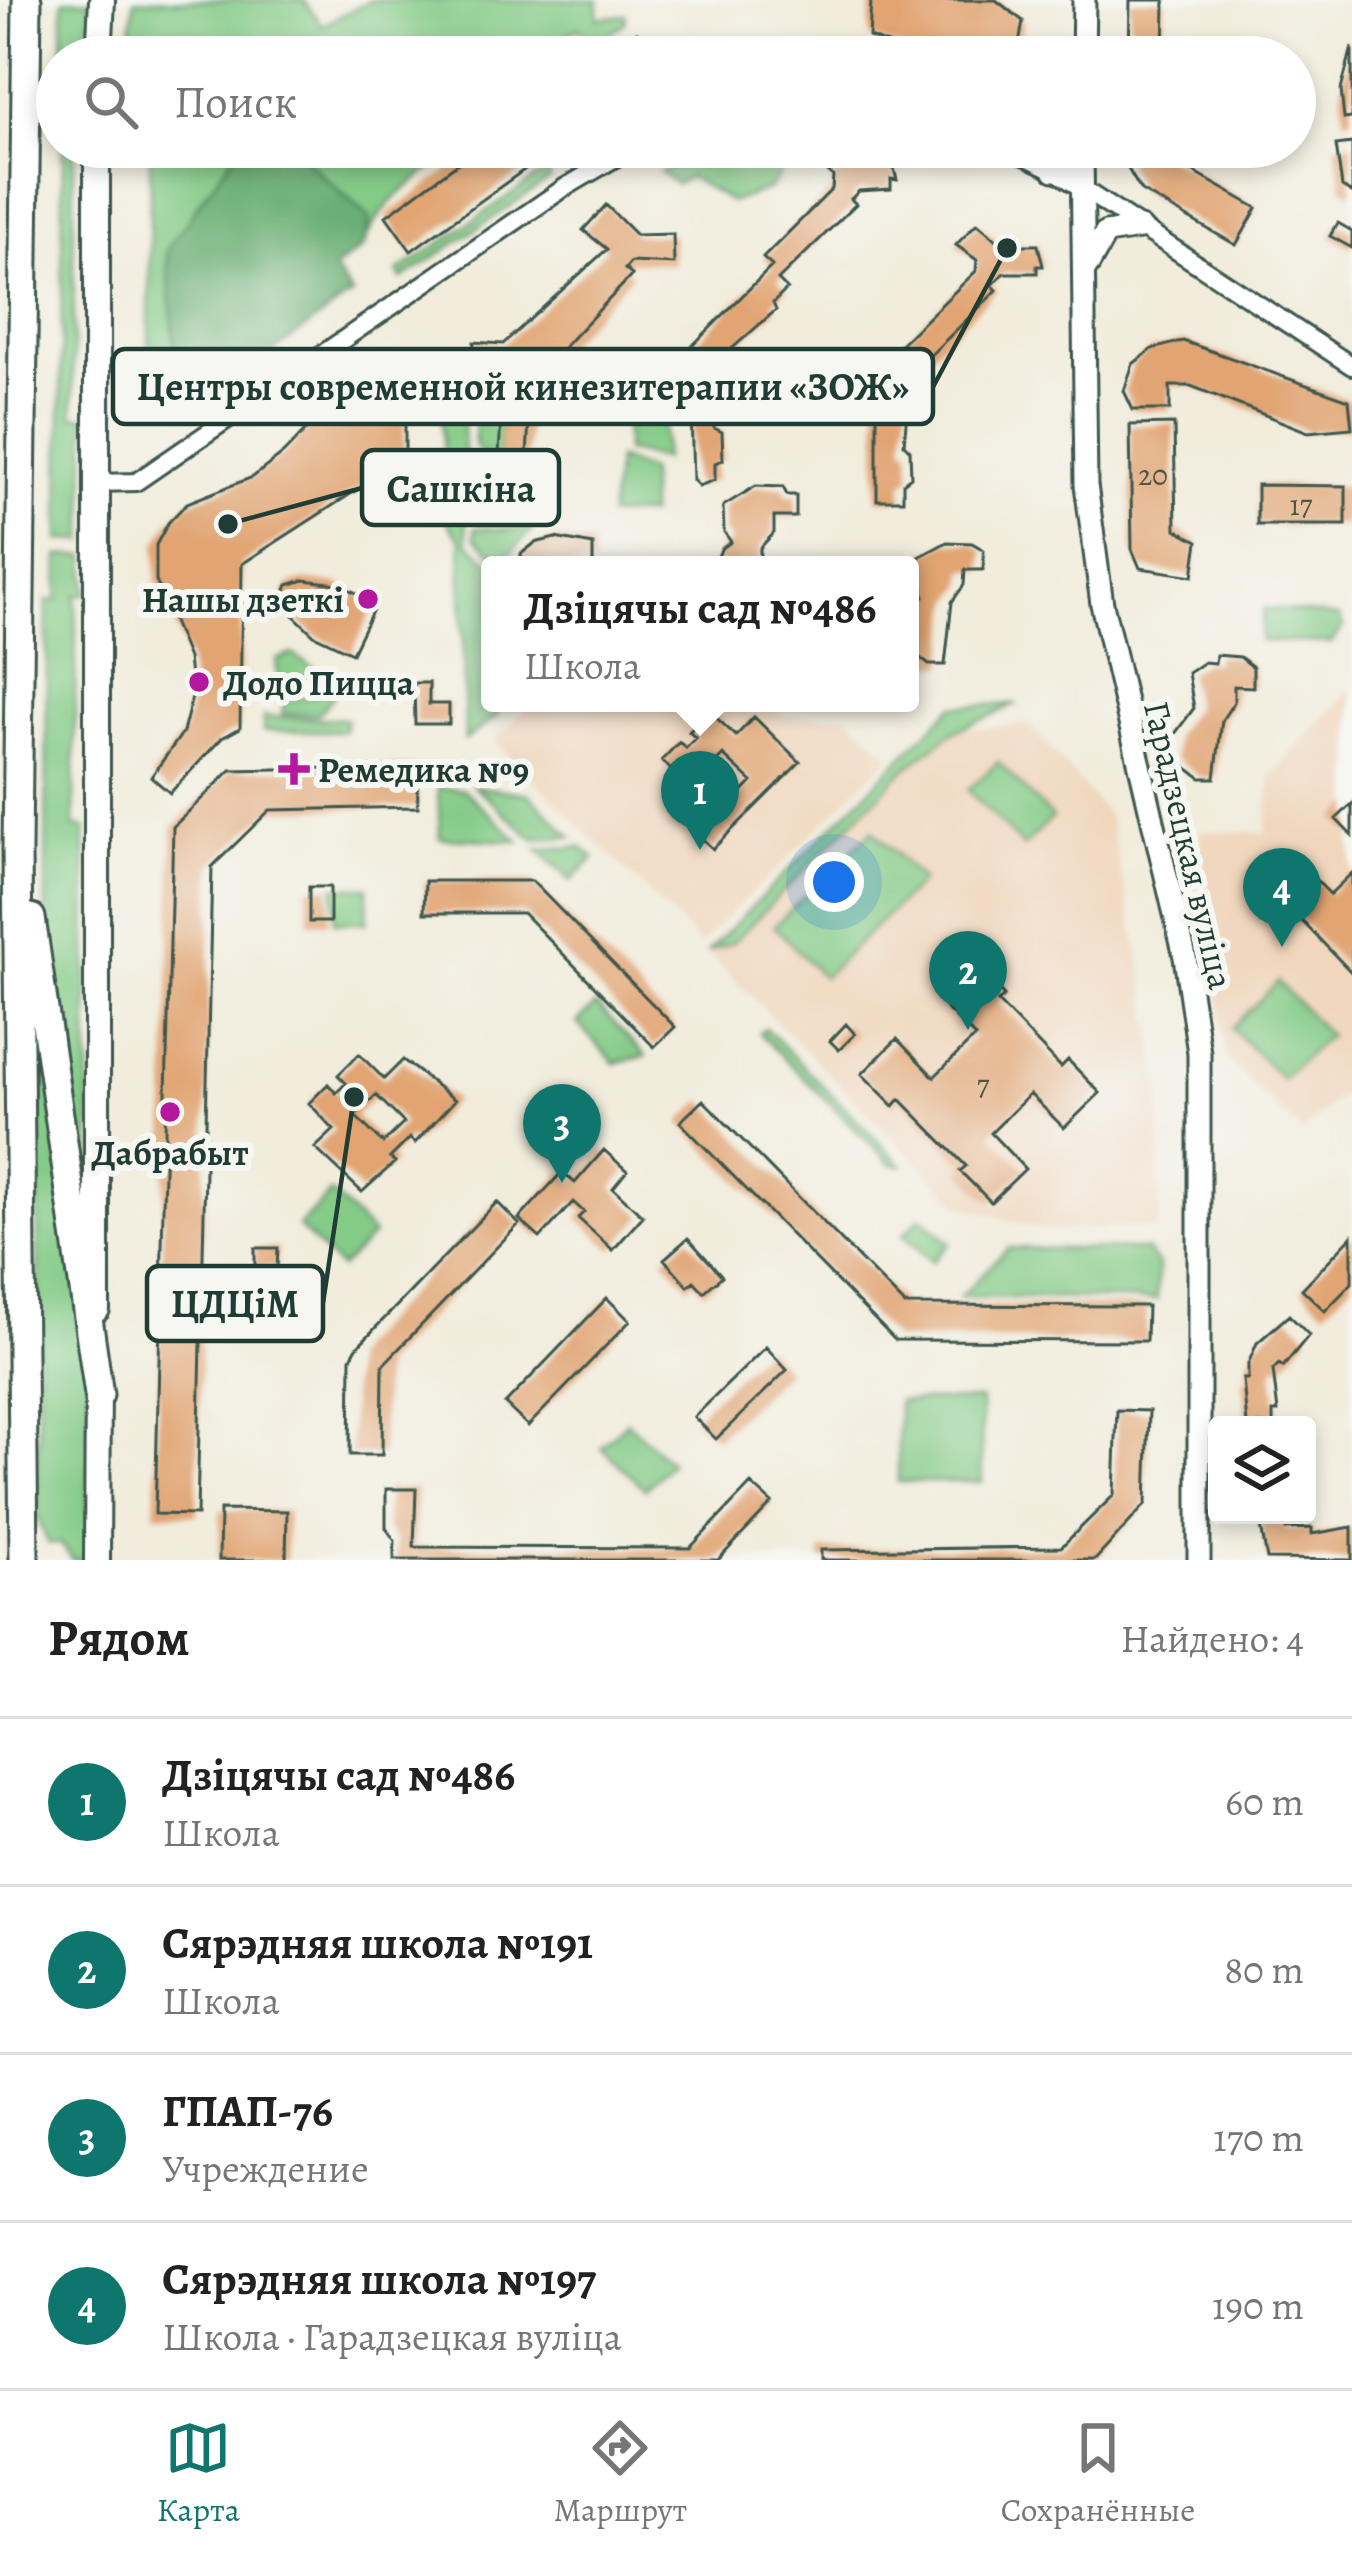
<!DOCTYPE html>
<html lang="ru">
<head>
<meta charset="utf-8">
<style>
  body { margin:0; font-family:Alegreya,serif; background:#f2f2f2; color:#222 }
  .controls { position:absolute; right:36px; bottom:36px; display:grid; overflow:hidden; border-radius:12px; box-shadow:0 6px 18px #0003 }
  .controls button { width:108px; height:108px; display:grid; place-items:center; padding:0; border:0; border-bottom:3px solid #e0e0e0; background:#fff; color:#222; font:60px sans-serif }
  .you { position:absolute; left:834px; top:882px; width:42px; height:42px; margin:-30px; border:9px solid #fff; border-radius:50%; background:#1a73e8; box-shadow:0 0 0 18px #1a73e833 }
  .badge { display:grid; place-items:center; width:78px; height:78px; border-radius:50%; background:#0f766e; color:#fff; font-size:39px; font-weight:700 }
  .pin { position:absolute; translate:-50% -99px; filter:drop-shadow(0 3px 6px #0008) }
  .pin::after { content:''; position:absolute; top:63px; width:42px; height:36px; background:inherit; clip-path:polygon(0 0,100% 0,50% 100%) }
  .popup { position:absolute; left:481px; top:556px; width:438px; height:156px; box-sizing:border-box; display:grid; place-content:center; border-radius:12px; background:#fff; filter:drop-shadow(0 3px 9px #0005); font-size:39px; white-space:nowrap; color:#767676 }
  .popup b { font-size:45px; color:#222 }
  .popup::after { content:''; position:absolute; left:50%; top:100%; margin-left:-24px; border:24px solid transparent; border-top-color:#fff }
  .list { margin:0; padding:0; list-style:none }
  h2 { display:flex; justify-content:space-between; align-items:center; height:156px; margin:0; padding:0 48px; font-size:51px }
  h2 small { font-size:39px; font-weight:400; color:#767676 }
  .list li { display:grid; grid-template-columns:78px 1fr auto; gap:36px; align-items:center; box-sizing:border-box; height:168px; padding:0 48px; border-top:3px solid #e0e0e0 }
  .list b { display:block; font-size:45px; white-space:nowrap }
  .list p { margin:0; font-size:39px; white-space:nowrap; color:#767676 }
  .list em { font-size:39px; font-style:normal; color:#767676 }
  .icon { flex:none; width:66px; height:66px; fill:none; stroke:currentColor; stroke-width:2; stroke-linecap:round; stroke-linejoin:round }
  .map { position:relative; flex:none; width:1352px; height:1560px; overflow:hidden }
  .search { position:absolute; background:#fff; box-shadow:0 6px 18px #0003; left:36px; right:36px; top:36px; height:132px; display:flex; align-items:center; gap:30px; box-sizing:border-box; padding:0 42px; border-radius:66px; color:#767676; font-size:45px }
  .sheet { height:828px; background:#fff }
  nav { display:flex; justify-content:space-around; align-items:center; box-sizing:border-box; height:168px; border-top:3px solid #e0e0e0; background:#fff; font-size:33px; color:#767676 }
  nav a { display:grid; justify-items:center; gap:6px }
  nav .on { color:#0f766e }
  .map>svg:first-child { display:block }
</style>
</head>
<body>
<div class="map">
<svg width="1352" height="1560" viewBox="0 0 1352 1560">
  <rect width="100%" height="100%" fill="#f6f6f2"/>
  <filter id="ink" filterUnits="userSpaceOnUse"><feTurbulence type="fractalNoise" baseFrequency=".00833" numOctaves="2"/><feDisplacementMap in="SourceGraphic" scale="24" xChannelSelector="R" yChannelSelector="G"/><feConvolveMatrix kernelMatrix="1 2 1 2 8 2 1 2 1" color-interpolation-filters="sRGB"/></filter>
  <filter id="wash" filterUnits="userSpaceOnUse"><feTurbulence type="fractalNoise" baseFrequency=".004" numOctaves="4" result="noise"/><feDisplacementMap in="SourceGraphic" scale="48" xChannelSelector="R" yChannelSelector="G"/><feGaussianBlur stdDeviation="2.7" result="paint"/><feColorMatrix in="noise" values="0 0 0 0 0 0 0 0 0 0 0 0 0 0 0 0 0 1.4 0 .05"/><feComposite in="paint" operator="in"/></filter>
  <g filter="url(#wash)">
    <rect width="100%" height="100%" fill="#f1ecdb"/>
    <path fill="#f0d6bc" d="M1352 689V1084L1302 1132 1226 1059 1199 831 1266 833 1271 775Z
      M532 703H770L783 717 848 716 891 756 700 944 494 741Z
      M1029 724 1108 816 1142 965 1162 1095 1158 1228 1043 1230 960 1205 707 952 927 733Z"/>
    <path fill="#84cb87" stroke="#52845e" stroke-width="3" d="M63 0H91L88 57H63Z
      M134 0H303L322 25 371 0H598V18L626 15V22L593 47 578 27 537 57H129Z
      M63 147H74L73 416 86 417 85 541 60 540Z
      M150 147H239L167 250 177 376 211 396 177 405 149 385Z
      M291 147H461C423 176 379 200 363 247L370 218Z
      M723 147H797L798 148 769 189 731 202 689 177 676 184 660 172Z
      M546 171 550 179 402 279 398 272Z
      M440 355 445 393 463 424 467 542 493 565 490 703H497V716L465 740 461 540 449 525 437 363Z
      M644 388 665 396 663 459 625 451 626 403Z
      M502 404 499 458 487 457 475 446V424L491 405Z
      M617 459 649 471V514L609 516Z
      M486 476H498L525 493 523 522H480L475 517 474 486Z
      M475 528 533 530 502 561 475 538Z
      M59 556H86L87 594 76 595 74 827 85 828 92 1247 46 924 47 601 58 600Z
      M1264 608 1339 617 1343 626 1331 643 1260 641Z
      M292 654 336 682 277 693V660Z
      M340 688 318 714H282L284 702Z
      M1017 704 954 731 906 768 733 942 707 952 953 706Z
      M264 717 346 719 344 731H263Z
      M998 762 1052 818 1023 847 968 790Z
      M474 786 529 794 572 837 534 839Z
      M438 787 464 790 519 841 440 838Z
      M873 830 922 881 823 977 774 926Z
      M581 847 594 858 571 881 538 849Z
      M335 887H368L367 922H335Z
      M1278 982 1328 1035 1282 1079 1231 1028Z
      M38 997 89 1379 88 1560H73L61 1544 48 1543 38 1519Z
      M596 1005 646 1056 615 1063 577 1023Z
      M765 1028 902 1165 891 1164 759 1033Z
      M331 1193 373 1235 340 1268 298 1227Z
      M921 1217 950 1243 932 1262 903 1235Z
      M1008 1248 1146 1250 1158 1264 1157 1300 960 1297Z
      M981 1400 982 1482H898V1401Z
      M627 1421 670 1463 645 1489 601 1447Z"/>
    <path fill="#6baf74" stroke="#457654" stroke-width="3" d="M239 147H291L370 219 363 247 334 269 352 295 211 396 177 376 167 250Z"/>
    <g id="blocks">
      <path fill="#e1a472" fill-rule="evenodd" d="M871 0H996L1023 21 1018 50 1014 57H929L882 42 869 37Z
        M1130 0H1165L1164 57H1129Z
        M637 32 645 37 672 57H603Z
        M1352 47V118L1344 119 1341 90Z
        M1352 143V193L1342 187 1336 145Z
        M480 147H556L411 251 386 216Z
        M813 147H837L854 166 892 161 897 180 891 179V189L859 191 851 199 856 204 778 280 787 289 773 303 776 310 717 362 710 361 714 382 721 388 714 428 722 432 723 460 715 463V480L699 486 693 480 690 380 654 381 652 362H657L656 351 688 350 772 266 763 258 832 189 833 176 811 159 818 152Z
        M1127 147H1162V154L1257 208 1236 245 1141 191 1127 167Z
        M606 205 636 235 673 234 674 264 631 262 625 269 632 275 531 382 525 493 497 491 503 381 472 379 474 342 503 344 607 249 583 230Z
        M977 223 1003 245H1038L1043 266H1037V273H1004L992 285 997 290 903 382 902 402H908L904 444 910 450 911 477 903 483V500H877V403L868 395 842 398V368H876L976 271 977 260 956 245Z
        M1338 223 1352 231V248L1330 236Z
        M1183 341 1349 400 1352 428 1308 432 1191 386H1170V410H1133L1124 391 1133 364 1152 349Z
        M405 375V459L242 564 240 728 222 738 170 793 151 777 183 732 192 697 188 658 156 581V545L168 523 187 503 253 477 284 453 350 384Z
        M1174 424 1176 529 1198 541 1193 576 1140 568 1132 549 1130 425Z
        M1257 485 1346 486V525H1257Z
        M756 486 783 487 787 495H796V517H774V533L760 548V565H715L721 549 731 542 724 532 723 506Z
        M555 538 593 545V565H522L521 554 535 543Z
        M947 542 972 543 984 550 983 570H965L964 585 952 602 945 665H929L910 650V615L924 596 919 557Z
        M304 580 338 584 376 603 352 653 314 635 288 610 283 597 288 585Z
        M1216 655 1240 657 1253 667V687L1234 686V702L1222 720 1215 778H1201L1174 758V735L1194 708 1188 673 1204 662 1215 663Z
        M414 683H429V704H449V724H415Z
        M709 711 736 736 754 717 800 762 713 849 667 806 686 786 662 760 679 742 686 748 696 738 689 732ZM723 755 752 782 732 803 703 776Z
        M417 766 418 807 270 810 212 867 197 1515 155 1514 173 827 231 770Z
        M1352 804V836L1336 819Z
        M1295 859 1330 894 1352 873V973L1298 917 1291 925 1260 893Z
        M425 881H532L675 1027 654 1047 523 913H424Z
        M309 887H330V922H309Z
        M975 966 1004 996 998 1002 1061 1067 1068 1060 1100 1093 1064 1128 1030 1094 991 1133 1025 1169 991 1202 960 1171 966 1166 900 1099 894 1106 862 1074 897 1039 934 1077 975 1037 939 1001Z
        M846 1024 855 1034 839 1050 830 1041Z
        M359 1054 384 1079 403 1060 455 1100 415 1143 410 1138 390 1158 395 1162 362 1192 315 1148 334 1130 309 1103 328 1084 336 1093 346 1083 338 1075ZM376 1095 404 1123 383 1143 355 1116Z
        M703 1100 905 1305 1147 1306 1146 1341 895 1340 680 1122Z
        M604 1150 627 1171 613 1188 643 1216 613 1250 578 1218 584 1212 573 1202 540 1238 519 1219 562 1172 575 1183Z
        M497 1202 519 1224 383 1365 382 1455H350L351 1358 357 1347Z
        M1352 1236V1283L1325 1311 1302 1289Z
        M688 1238 722 1276 704 1292 694 1281 688 1286 664 1259Z
        M255 1248H278L277 1268 255 1267Z
        M607 1298 630 1321 528 1426 505 1404Z
        M1289 1315 1309 1335 1283 1367 1279 1364 1273 1370 1278 1412H1273V1425H1247L1243 1379H1248V1364L1257 1343Z
        M766 1347 787 1370 716 1439 694 1417Z
        M1117 1410 1149 1411 1146 1504 1095 1560H821V1550L1061 1547 1114 1495Z
        M751 1484 772 1503 718 1560H394L395 1541 386 1528V1489H416L414 1547 690 1548Z
        M220 1510 287 1511 286 1560H219Z
        M1259 1515H1285L1286 1529 1312 1528V1534L1352 1527V1560L1267 1559Z"/>
    </g>
  </g>
  <g filter="url(#ink)">
    <use href="#blocks" fill-opacity="0" stroke="#3e574d" stroke-width="3"/>
    <g fill="none" stroke-linecap="round" stroke-linejoin="round">
      <g stroke="#3e574d" stroke-width="22">
        <path id="minor" d="M1006 147 1054 170 1352 366
          M97 483 136 482 564 188 634 147"/>
      </g>
      <g stroke="#3e574d" stroke-width="27">
        <path id="tertiary" d="M1083 57 1084 0
          M1082 147 1086 485 1102 604 1185 957 1199 1053V1560
          M1054 170 1071 168 1082 159
          M1088 265 1106 233 1140 228"/>
      </g>
      <g stroke="#3e574d" stroke-width="30">
        <path id="secondary" d="M99 57 102 0
          M97 1309V147
          M97 1560 98 1379"/>
      </g>
      <g stroke="#3e574d" stroke-width="33">
        <path id="trunk" d="M31 918 99 1395
          M24 1560 17 849 27 0"/>
      </g>
      <use href="#minor" stroke="#fff" stroke-width="16"/>
      <use href="#tertiary" stroke="#fff" stroke-width="21"/>
      <use href="#secondary" stroke="#fff" stroke-width="24"/>
      <use href="#trunk" stroke="#fff" stroke-width="27"/>
    </g>
  </g>
  <g fill="#b5179e" stroke="#f6f6f2" stroke-width="4.5">
    <circle cx="368" cy="599" r="12"/>
    <circle cx="199" cy="682" r="12"/>
    <path d="M288 751h12v12h12v12h-12v12h-12v-12h-12v-12h12z"/>
    <circle cx="170" cy="1112" r="12"/>
  </g>
  <g text-anchor="middle" dominant-baseline="central" stroke-width="12" stroke-linejoin="round" paint-order="stroke">
    <g font-size="30" fill="#505744">
      <text x="1153" y="475">20</text>
      <text x="1301" y="505">17</text>
      <text x="983" y="1085">7</text>
    </g>
    <g font-size="36" font-weight="bold" fill="#1f3d34" stroke="#f6f6f2" text-anchor="start">
      <text x="344" y="599" text-anchor="end">Нашы дзеткі</text>
      <text x="223" y="682">Додо Пицца</text>
      <text x="318" y="769">Ремедика №9</text>
      <text x="170" y="1152" text-anchor="middle">Дабрабыт</text>
    </g>
    <g font-size="36" fill="#1f3d34" stroke="#f6f6f2">
      <text transform="translate(1189 845) rotate(77)">Гарадзецкая вуліца</text>
    </g>
  </g>
  <path fill="none" stroke="#1f3d34" stroke-width="4.5" d="M1007 248L933 387M228 524L362 488M354 1097L323 1303"/>
  <g fill="#1f3d34" stroke="#f6f6f2" stroke-width="4.5">
    <circle cx="1007" cy="248" r="12"/>
    <circle cx="228" cy="524" r="12"/>
    <circle cx="354" cy="1097" r="12"/>
  </g>
  <g fill="#f6f6f2" stroke="#1f3d34" stroke-width="4.5">
    <rect x="113" y="349" width="820" height="75" rx="12"/>
    <rect x="362" y="450" width="197" height="75" rx="12"/>
    <rect x="147" y="1266" width="176" height="75" rx="12"/>
  </g>
  <g font-size="39" text-anchor="middle" font-weight="bold" fill="#1f3d34">
    <text x="523" y="400">Центры современной кинезитерапии «ЗОЖ»</text>
    <text x="461" y="502">Сашкіна</text>
    <text x="235" y="1317">ЦДЦіМ</text>
  </g>
</svg>
<div class="controls">
<button><svg class="icon" aria-label="layers" viewBox="0 0 24 24"><path d="M12 4l9 5-9 5-9-5zM3 14l9 5 9-5"/></svg></button>
</div>
<div class="you"></div>
<div class="pin badge" style="left:700px;top:850px">1</div>
<div class="popup"><b>Дзіцячы сад №486</b>Школа</div>
<div class="pin badge" style="left:968px;top:1030px">2</div>
<div class="pin badge" style="left:562px;top:1183px">3</div>
<div class="pin badge" style="left:1282px;top:947px">4</div>
<div class="search"><svg class="icon" aria-label="search" viewBox="0 0 24 24"><circle cx="10" cy="10" r="6"/><path d="M15 15l6 6"/></svg>Поиск</div>
</div>
<section class="sheet">
<h2>Рядом<small>Найдено: 4</small></h2>
<ul class="list">
<li><span class="badge">1</span><div><b>Дзіцячы сад №486</b><p>Школа</p></div><em>60 m</em></li>
<li><span class="badge">2</span><div><b>Сярэдняя школа №191</b><p>Школа</p></div><em>80 m</em></li>
<li><span class="badge">3</span><div><b>ГПАП-76</b><p>Учреждение</p></div><em>170 m</em></li>
<li><span class="badge">4</span><div><b>Сярэдняя школа №197</b><p>Школа · Гарадзецкая вуліца</p></div><em>190 m</em></li>
</ul>
</section>
<nav>
<a class="on"><svg class="icon" aria-label="map" viewBox="0 0 24 24"><path d="M3 6l6-2 6 2 6-2v14l-6 2-6-2-6 2zM9 4v14M15 6v14"/></svg>Карта</a>
<a><svg class="icon" aria-label="directions" viewBox="0 0 24 24"><path d="M12 3l9 9-9 9-9-9zM9 14v-3h6M13 9l2 2-2 2"/></svg>Маршрут</a>
<a><svg class="icon" aria-label="saved" viewBox="0 0 24 24"><path d="M7 4h10v16l-5-4-5 4z"/></svg>Сохранённые</a>
</nav>
</body>
</html>
